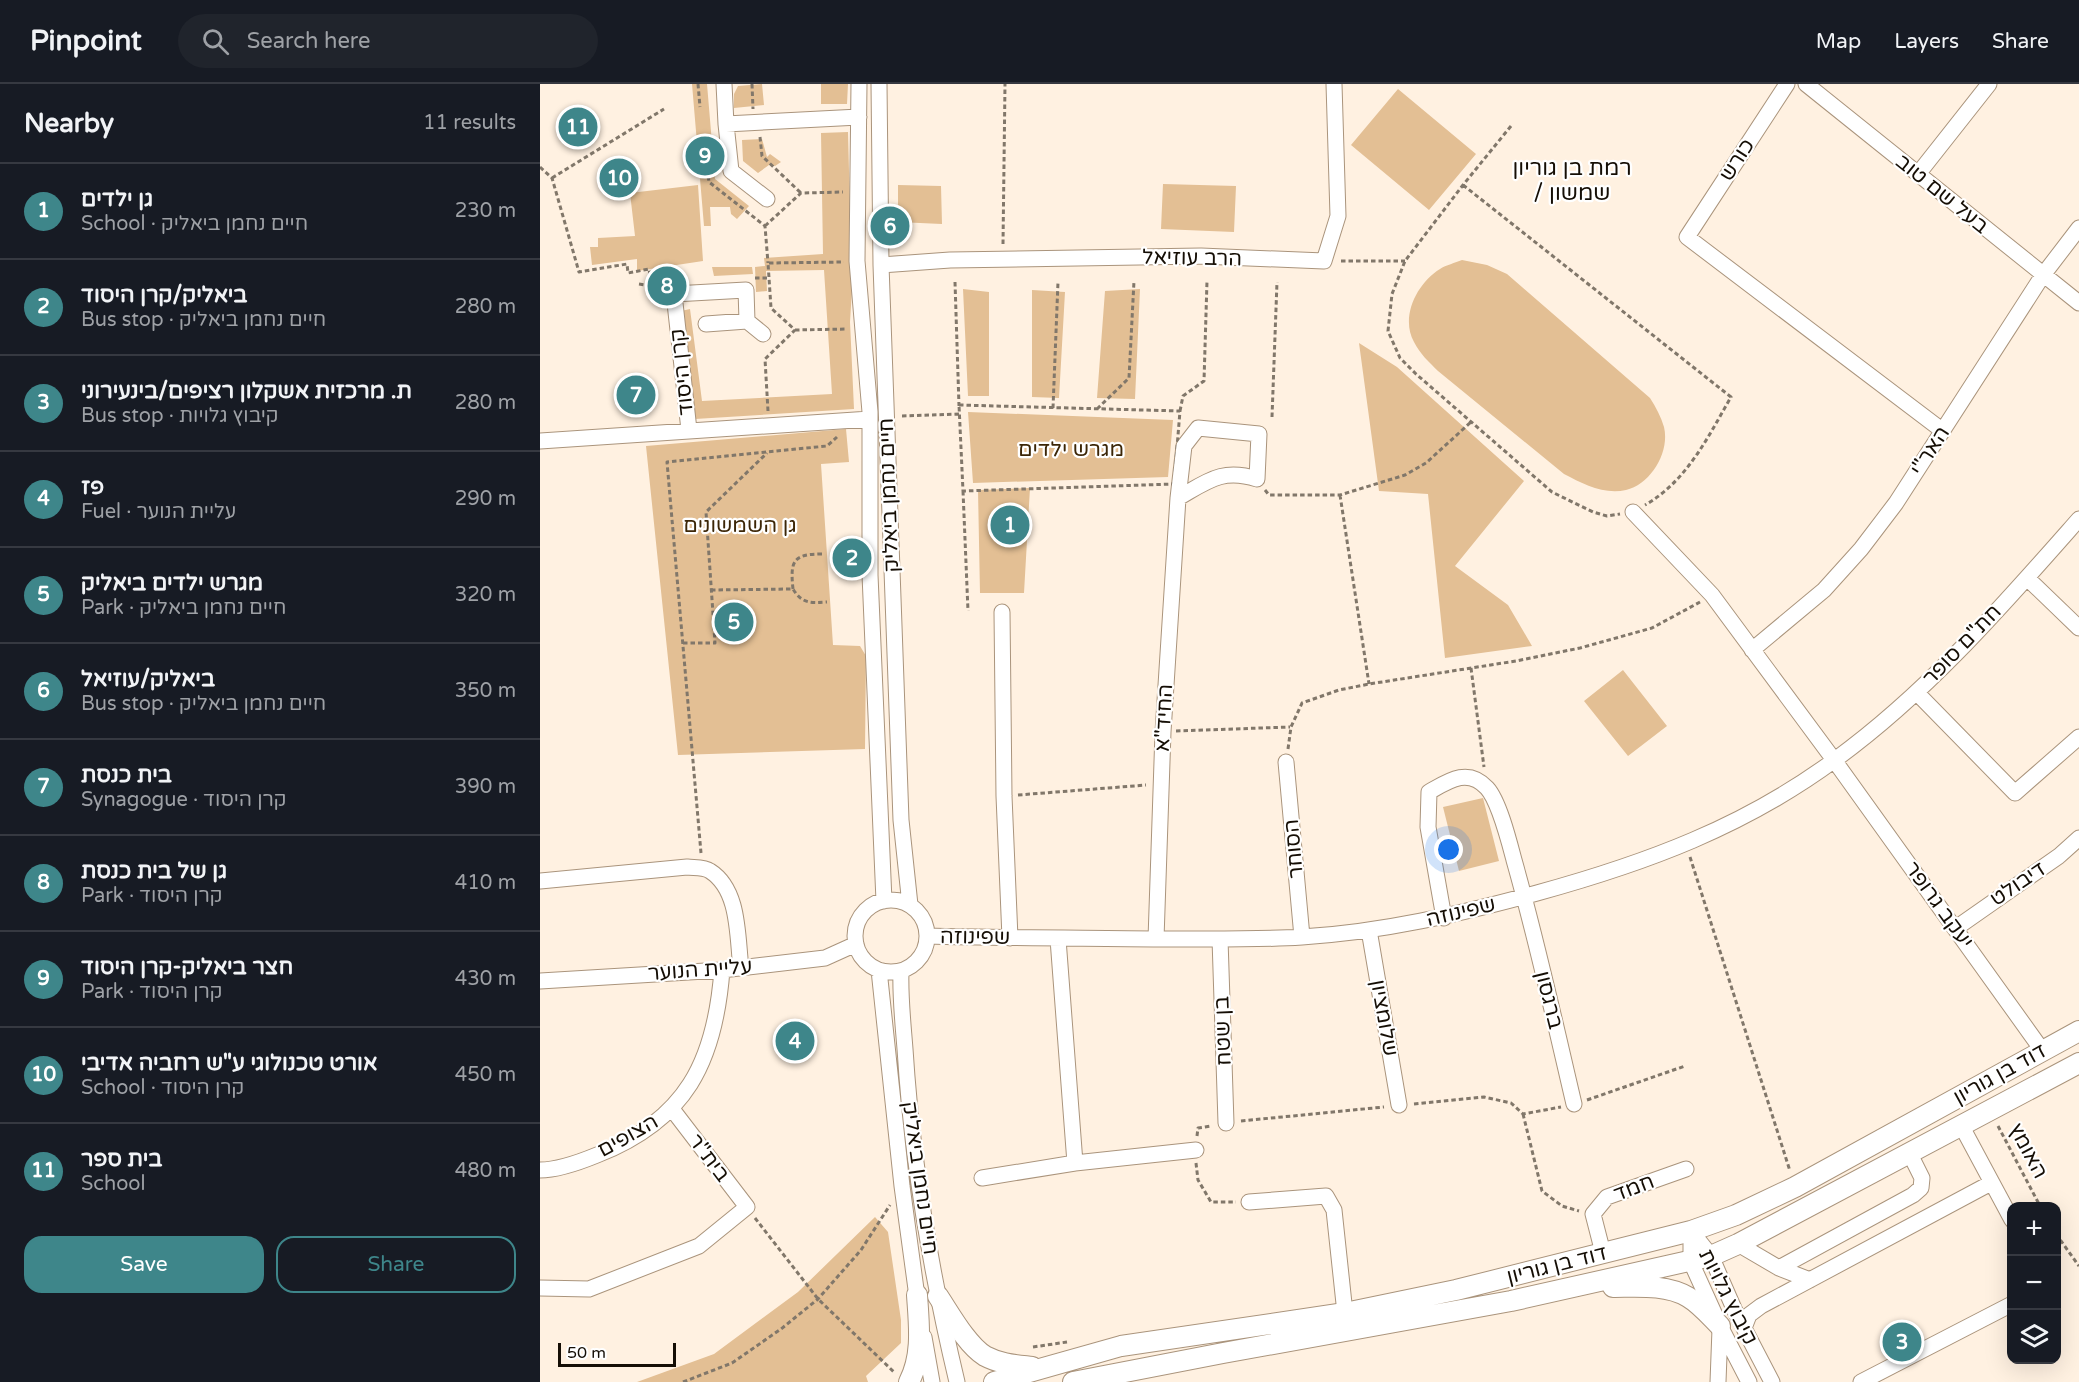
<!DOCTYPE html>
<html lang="en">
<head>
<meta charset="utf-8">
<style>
  body { margin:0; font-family:"Varela Round",Heebo,sans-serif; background:#20242c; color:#f1f3f6 }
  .controls { position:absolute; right:18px; bottom:18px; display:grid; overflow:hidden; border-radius:12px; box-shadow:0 6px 24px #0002 }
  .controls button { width:54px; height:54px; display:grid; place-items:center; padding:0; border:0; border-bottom:2px solid #363941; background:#171b24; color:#f1f3f6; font:30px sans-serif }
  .scale { position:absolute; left:18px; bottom:15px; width:118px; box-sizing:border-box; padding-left:6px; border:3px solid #150e05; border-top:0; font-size:16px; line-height:21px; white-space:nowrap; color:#150e05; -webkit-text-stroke:4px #fff; paint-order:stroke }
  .you { position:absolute; left:909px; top:766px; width:21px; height:21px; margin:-15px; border:4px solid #fff; border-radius:50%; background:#1a73e8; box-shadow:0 0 0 9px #1a73e833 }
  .badge { display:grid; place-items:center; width:39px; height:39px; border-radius:50%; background:#3e868a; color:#fff; font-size:20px; font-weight:700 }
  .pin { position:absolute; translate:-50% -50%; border:3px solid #fff; box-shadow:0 2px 6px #0006 }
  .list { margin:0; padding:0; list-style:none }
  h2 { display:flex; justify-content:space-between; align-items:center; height:78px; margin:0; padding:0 24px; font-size:26px }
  h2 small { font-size:20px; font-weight:400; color:#9ea1a6 }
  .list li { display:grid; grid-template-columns:39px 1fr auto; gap:18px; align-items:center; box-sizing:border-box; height:96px; padding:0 24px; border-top:2px solid #363941 }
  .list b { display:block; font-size:22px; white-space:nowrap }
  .list p { margin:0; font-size:20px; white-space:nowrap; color:#9ea1a6 }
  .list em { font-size:20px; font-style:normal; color:#9ea1a6 }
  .actions { display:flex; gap:12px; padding:18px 24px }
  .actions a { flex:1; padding:14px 0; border:2px solid #3e868a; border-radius:18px; text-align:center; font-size:21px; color:#3e868a }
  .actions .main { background:#3e868a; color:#fff }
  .icon { flex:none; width:33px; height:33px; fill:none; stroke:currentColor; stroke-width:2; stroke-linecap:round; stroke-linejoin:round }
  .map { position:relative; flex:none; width:1539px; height:1298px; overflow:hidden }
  header { display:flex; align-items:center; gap:36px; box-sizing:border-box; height:84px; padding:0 30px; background:#171b24; border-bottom:2px solid #363941 }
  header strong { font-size:28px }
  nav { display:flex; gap:33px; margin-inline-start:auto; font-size:21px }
  .search { width:420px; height:54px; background:#20242c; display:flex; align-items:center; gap:15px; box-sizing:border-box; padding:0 21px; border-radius:33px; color:#9ea1a6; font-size:22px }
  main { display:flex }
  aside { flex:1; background:#171b24 }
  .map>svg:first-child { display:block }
</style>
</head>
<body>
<header>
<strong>Pinpoint</strong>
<div class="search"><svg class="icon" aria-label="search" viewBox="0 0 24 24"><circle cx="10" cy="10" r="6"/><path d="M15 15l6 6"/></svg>Search here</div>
<nav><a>Map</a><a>Layers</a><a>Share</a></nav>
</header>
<main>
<aside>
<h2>Nearby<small>11 results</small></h2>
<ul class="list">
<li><span class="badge">1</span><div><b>גן ילדים</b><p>School · חיים נחמן ביאליק</p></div><em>230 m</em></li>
<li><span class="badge">2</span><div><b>ביאליק/קרן היסוד</b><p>Bus stop · חיים נחמן ביאליק</p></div><em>280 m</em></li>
<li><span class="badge">3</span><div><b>ת. מרכזית אשקלון רציפים/בינעירוני</b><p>Bus stop · קיבוץ גלויות</p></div><em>280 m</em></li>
<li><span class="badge">4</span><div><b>פז</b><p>Fuel · עליית הנוער</p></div><em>290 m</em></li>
<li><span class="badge">5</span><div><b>מגרש ילדים ביאליק</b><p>Park · חיים נחמן ביאליק</p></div><em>320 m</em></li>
<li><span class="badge">6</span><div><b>ביאליק/עוזיאל</b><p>Bus stop · חיים נחמן ביאליק</p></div><em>350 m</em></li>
<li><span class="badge">7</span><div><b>בית כנסת</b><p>Synagogue · קרן היסוד</p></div><em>390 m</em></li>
<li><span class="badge">8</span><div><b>גן של בית כנסת</b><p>Park · קרן היסוד</p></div><em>410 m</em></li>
<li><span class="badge">9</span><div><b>חצר ביאליק-קרן היסוד</b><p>Park · קרן היסוד</p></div><em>430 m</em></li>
<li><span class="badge">10</span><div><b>אורט טכנולוגי ע&quot;ש רחביה אדיבי</b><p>School · קרן היסוד</p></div><em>450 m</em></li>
<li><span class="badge">11</span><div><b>בית ספר</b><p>School</p></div><em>480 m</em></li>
</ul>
<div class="actions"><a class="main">Save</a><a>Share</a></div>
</aside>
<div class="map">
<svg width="1539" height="1298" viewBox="0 0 1539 1298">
  <rect width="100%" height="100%" fill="#fff1e1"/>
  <path fill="#e3bf94" d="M152 0H167L175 95 209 122 197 135 191 130 190 123H170L171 142H164Z
    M222 0 224 21 194 24V10L198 2Z
    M281 0H308L307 20H281Z
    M858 5 936 70 889 126 811 61Z
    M308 48 312 205 310 238 314 325 155 335 141 227 150 225 162 317 292 310 284 186 226 187 227 207 216 208 215 183 225 182 224 174 283 170 281 49Z
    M222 55 227 73 230 70 241 78 235 82 229 81 218 89 203 77 202 56Z
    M623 100 696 102 694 148 621 145Z
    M158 101 163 177 97 187V175L52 181 50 163H58V154L95 152 90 109Z
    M358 101 401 102 402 140 358 138Z
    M922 176 947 181 967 190 1110 314C1116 323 1121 333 1124 343 1130 368 1111 400 1086 406 1064 411 1043 400 1024 390L898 287C889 278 880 270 874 258 860 233 877 199 900 185 906 181 915 179 922 176Z
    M172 183H212L213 190 174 192Z
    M136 195 138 208 122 210 118 207 117 196Z
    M423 205 449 208V312H428Z
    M600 205 595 315 557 314 565 207Z
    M492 206 525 208 519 314 492 313Z
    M819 259 857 283 984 397 915 482 968 521 992 562 905 574 888 410 839 407Z
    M428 328 633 336 628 393 433 399Z
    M306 345 309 378 281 380 293 561 320 562 326 572 325 665 138 671 106 362Z
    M490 404 484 509H440L438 406Z
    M1083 586 1127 642 1088 672 1044 617Z
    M943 714 959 777 919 787 903 723Z
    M335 1133 348 1148 361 1236V1259L326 1292 328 1298H97L174 1270 258 1208Z"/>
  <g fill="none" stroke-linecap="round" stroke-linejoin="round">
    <g stroke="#aa947c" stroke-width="17">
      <path id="minor" d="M184 0 186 40
        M319 0 317 177 330 328V491L344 817
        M339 0 341 181 361 736 370 821
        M1247 0 1147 153 1403 347
        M1266 0 1539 219
        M1378 90 1449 0
        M227 115 191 87 186 40 319 33
        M341 181 410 176 661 172 784 177 798 132 794 0
        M166 240 207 237
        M149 346 134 210 206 206 207 237 223 250
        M0 357 330 335
        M1093 428 1172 511 1294 676 1502 966
        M1487 494 1539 544
        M462 528 464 712 470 854
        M1212 566 1284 506 1321 465 1356 419 1503 191 1539 144
        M1377 609 1475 709 1539 653
        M746 678 762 853
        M0 797 147 783C154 784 164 783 170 787 200 806 197 853 201 884
        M315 852a36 36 0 1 1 72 0a36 36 0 1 1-72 0Z
        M904 834 888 743 889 708C908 697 928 683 947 704 959 717 969 757 974 776 997 857 1015 939 1034 1020
        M1416 844 1519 772 1539 754
        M829 846 859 1021
        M387 852C465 854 542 854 620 855 667 855 715 856 762 853 842 848 920 830 997 809 1106 779 1204 743 1296 675 1388 608 1464 520 1539 435
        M518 855 535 1079
        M616 855 623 648 638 414 644 362 658 344 719 350 717 395C682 384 668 397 638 414
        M680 855 686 1039
        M339 886 362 1102 378 1220
        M361 887C360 913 363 939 365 965 372 1077 391 1189 417 1298
        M0 897 182 886 285 874 316 860
        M1421 1041 1472 1136
        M0 1086C19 1086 40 1078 57 1071 146 1036 175 978 182 886
        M442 1094 535 1079 656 1066
        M709 1118 786 1112 794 1126 805 1229
        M1151 1147 1171 1172 1195 1227 1232 1298
        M1151 1147V1178L1180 1242 1209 1298
        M1198 1160 1239 1184 1270 1196
        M1063 1169 1053 1130 1067 1113 1146 1085
        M1239 1184 1373 1111 1381 1104 1382 1094 1369 1068
        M0 1204 49 1205 159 1162 207 1123 132 1025
        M1204 1244 1209 1231 1221 1222 1451 1099
        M384 1253 392 1298
        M1178 1298 1180 1245
        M1321 1298 1472 1220"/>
    </g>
    <g stroke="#aa947c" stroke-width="22">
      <path id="major" d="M1073 1203C1096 1203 1126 1200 1148 1213 1160 1220 1170 1232 1180 1242
        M398 1212C410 1230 427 1261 445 1272 460 1280 476 1281 492 1283
        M369 1298C383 1271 379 1241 377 1211
        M454 1298 581 1262 805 1229 916 1206 1151 1147 1196 1131 1255 1103 1539 947
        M533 1298 683 1269 971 1217 1171 1172 1198 1160 1539 979"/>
    </g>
    <path stroke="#81776a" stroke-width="3" stroke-dasharray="4.5 3" stroke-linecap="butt" d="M158 0 160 23
      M212 0 213 25
      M971 42 923 101 865 177 852 210 848 247 860 274 876 290 1012 408 1053 428 1067 432 1080 430
      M220 53 222 72 261 109
      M163 55 169 98 225 142 228 179
      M0 83 12 94 39 188 87 180 88 189 109 185 112 202
      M12 94 124 25
      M923 101 1191 313C1168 353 1147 397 1105 421
      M225 142 261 109 303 108
      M463 160 465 0
      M801 177H865
      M215 194H229L228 179 304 178
      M415 198 419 322
      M99 200 112 202 120 210
      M255 246 307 245
      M419 321 640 327 634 400 423 407Z
      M513 324 518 198
      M557 325 589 294 594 197
      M228 327 225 275 255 246 231 224 229 194
      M640 327 643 312 664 297 667 197
      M362 332 420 330
      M732 333 737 198
      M725 406 729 411H800L865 391 886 379 931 338
      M423 407 428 527
      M800 411 829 600
      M253 505C250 477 253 470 282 470
      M171 506 253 505C262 520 271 519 287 518
      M143 559H175L166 428 227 369
      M931 584 944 683
      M636 647 750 643
      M748 665 751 643 762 619 799 606 829 600 976 577 1040 564 1112 544 1160 518
      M478 711 606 701
      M161 769 127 378 287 362 297 353
      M1150 773 1250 1087
      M1047 1016 1145 982
      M874 1020 944 1013 971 1019 983 1030 1021 1023
      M983 1030 1002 1107 1022 1122 1039 1127
      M701 1037 844 1023
      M1458 1042 1500 1122
      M657 1052 658 1044 671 1042
      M656 1079 658 1096 671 1118H696
      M215 1134 278 1215 355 1289
      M1516 1150 1539 1182
      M493 1263 527 1258
      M143 1298 192 1279 241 1245 278 1215 321 1166 350 1121"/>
    <use href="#minor" stroke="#fff" stroke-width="15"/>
    <use href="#major" stroke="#fff" stroke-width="20"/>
  </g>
  <g text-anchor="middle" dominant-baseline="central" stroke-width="4.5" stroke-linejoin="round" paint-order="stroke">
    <g font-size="21" fill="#150e05" stroke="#fff">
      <text transform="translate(1197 76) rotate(-57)">כורש</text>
      <text transform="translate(1402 110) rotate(39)">בעל שם טוב</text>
      <text transform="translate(652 174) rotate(1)">הרב עוזיאל</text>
      <text transform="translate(142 288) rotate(-96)">קרן היסוד</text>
      <text transform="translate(1390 367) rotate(-57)">האר"י</text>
      <text transform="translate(349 411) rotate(-92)">חיים נחמן ביאליק</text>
      <text transform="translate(1422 561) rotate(-46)">חת"ם סופר</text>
      <text transform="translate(624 634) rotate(-87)">החיד"א</text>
      <text transform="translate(754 765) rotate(-95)">הסוחר</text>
      <text transform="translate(1478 800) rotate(-34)">דיבולט</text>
      <text transform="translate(1399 821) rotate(54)">יעקב גרופר</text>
      <text transform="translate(921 828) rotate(-13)">שפינוזה</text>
      <text transform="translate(435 853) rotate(1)">שפינוזה</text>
      <text transform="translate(160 886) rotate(-4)">עליית הנוער</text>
      <text transform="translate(1009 916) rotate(76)">ברגסון</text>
      <text transform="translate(844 934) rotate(80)">שלומציון</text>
      <text transform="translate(683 947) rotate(-92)">בן שטח</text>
      <text transform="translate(1460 990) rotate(-29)">דוד בן גוריון</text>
      <text transform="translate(88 1052) rotate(-29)">הצופים</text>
      <text transform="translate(1488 1067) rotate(62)">האומץ</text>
      <text transform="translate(169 1074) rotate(53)">בית"ר</text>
      <text transform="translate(380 1094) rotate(82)">חיים נחמן ביאליק</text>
      <text transform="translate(1094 1104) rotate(-21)">חמד</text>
      <text transform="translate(1017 1181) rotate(-14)">דוד בן גוריון</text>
      <text transform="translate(1188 1213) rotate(63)">קיבוץ גלויות</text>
    </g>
    <g font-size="21" fill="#3c2607" stroke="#fff">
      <text x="531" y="365">מגרש ילדים</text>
      <text x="200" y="441">גן השמשונים</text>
    </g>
    <g font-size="22" fill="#150e05" stroke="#fff">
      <text x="1032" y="84">רמת בן גוריון<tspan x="1032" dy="25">/ שמשון</tspan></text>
    </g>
  </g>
</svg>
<div class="controls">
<button>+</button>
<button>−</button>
<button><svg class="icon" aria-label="layers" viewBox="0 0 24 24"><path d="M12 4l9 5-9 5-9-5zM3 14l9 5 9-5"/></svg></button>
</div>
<div class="scale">50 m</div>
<div class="you"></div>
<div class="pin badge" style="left:470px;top:441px">1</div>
<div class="pin badge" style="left:312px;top:474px">2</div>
<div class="pin badge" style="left:1362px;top:1258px">3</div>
<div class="pin badge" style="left:255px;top:957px">4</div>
<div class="pin badge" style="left:194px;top:538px">5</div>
<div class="pin badge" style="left:350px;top:142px">6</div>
<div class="pin badge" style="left:96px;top:311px">7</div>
<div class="pin badge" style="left:127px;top:202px">8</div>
<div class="pin badge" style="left:165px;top:72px">9</div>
<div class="pin badge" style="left:79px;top:94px">10</div>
<div class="pin badge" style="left:38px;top:43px">11</div>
</div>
</main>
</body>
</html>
